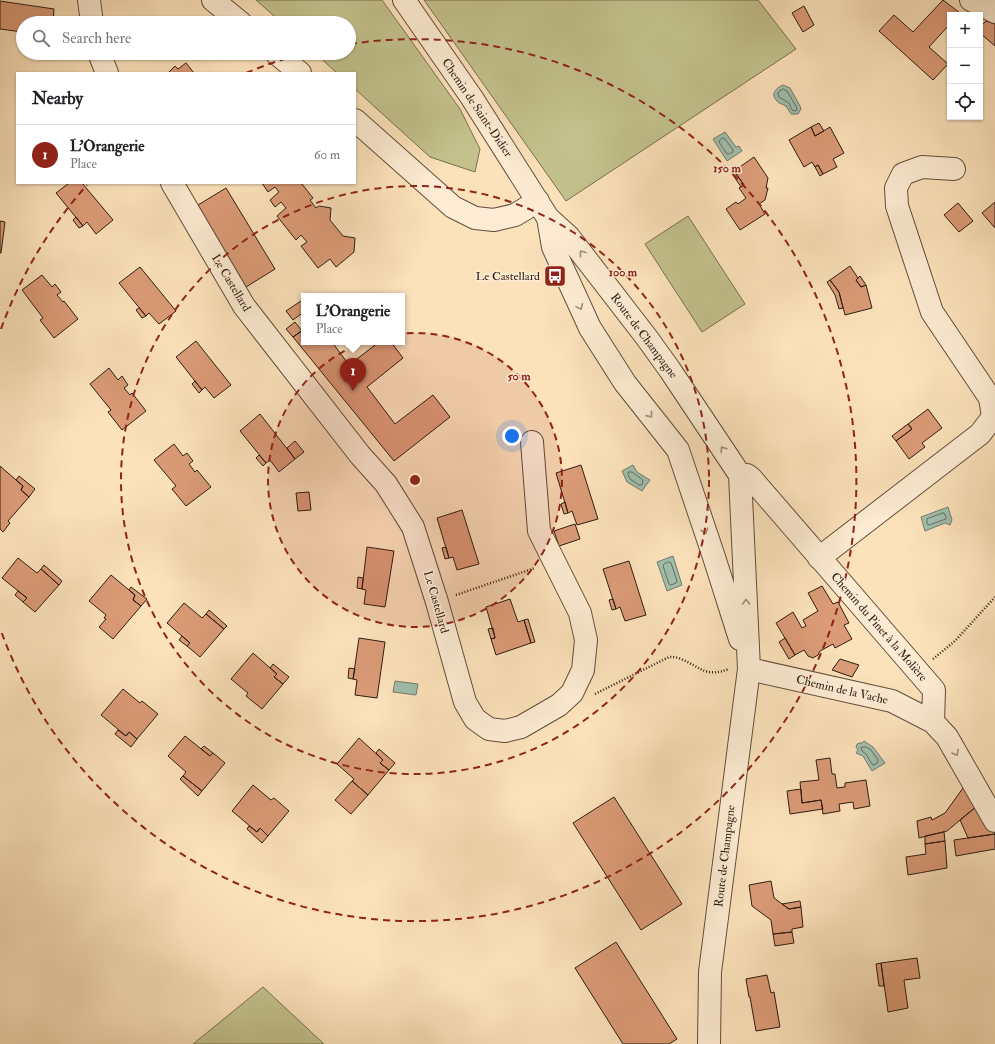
<!DOCTYPE html>
<html lang="en">
<head>
<meta charset="utf-8">
<style>
  body { margin:0; font-family:"IM FELL Double Pica",serif; background:#f2f2f2; color:#202124 }
  .controls { position:absolute; right:12px; top:12px; display:grid; overflow:hidden; border-radius:0px; box-shadow:0 1px 3px #0004 }
  .controls button { width:36px; height:36px; display:grid; place-items:center; padding:0; border:0; border-bottom:1px solid #e0e0e0; background:#fff; color:#202124; font:20px sans-serif }
  .you { position:absolute; left:512px; top:436px; width:14px; height:14px; margin:-10px; border:3px solid #fff; border-radius:50%; background:#1a73e8; box-shadow:0 0 0 6px #1a73e833 }
  .badge { display:grid; place-items:center; width:26px; height:26px; border-radius:50%; background:#8f2418; color:#fff; font-size:13px; font-weight:700 }
  .pin { position:absolute; translate:-50% -33px; filter:drop-shadow(0 1px 2px #0008) }
  .pin::after { content:''; position:absolute; top:21px; width:14px; height:12px; background:inherit; clip-path:polygon(0 0,100% 0,50% 100%) }
  .popup { position:absolute; left:301px; top:293px; width:104px; height:52px; box-sizing:border-box; display:grid; place-content:center; border-radius:0px; background:#fff; filter:drop-shadow(0 1px 3px #0005); font-size:13px; white-space:nowrap; color:#757577 }
  .popup b { font-size:15px; color:#202124 }
  .popup::after { content:''; position:absolute; left:50%; top:100%; margin-left:-8px; border:8px solid transparent; border-top-color:#fff }
  .list { margin:0; padding:0; list-style:none }
  h2 { display:flex; justify-content:space-between; align-items:center; height:52px; margin:0; padding:0 16px; font-size:17px }
  h2 small { font-size:13px; font-weight:400; color:#757577 }
  .list li { display:grid; grid-template-columns:26px 1fr auto; gap:12px; align-items:center; box-sizing:border-box; height:60px; padding:0 16px; border-top:1px solid #e0e0e0 }
  .list b { display:block; font-size:15px; white-space:nowrap }
  .list p { margin:0; font-size:13px; white-space:nowrap; color:#757577 }
  .list em { font-size:13px; font-style:normal; color:#757577 }
  .icon { flex:none; width:22px; height:22px; fill:none; stroke:currentColor; stroke-width:2; stroke-linecap:round; stroke-linejoin:round }
  .map { position:relative; flex:none; width:995px; height:1044px; overflow:hidden }
  .search { position:absolute; background:#fff; box-shadow:0 1px 3px #0004; left:16px; top:16px; width:340px; height:44px; display:flex; align-items:center; gap:10px; box-sizing:border-box; padding:0 14px; border-radius:22px; color:#757577; font-size:15px }
  .panel { position:absolute; background:#fff; box-shadow:0 1px 3px #0004; left:16px; top:72px; width:340px; height:112px; border-radius:0px }
  .map>svg:first-child { display:block }
</style>
</head>
<body>
<div class="map">
<svg width="995" height="1044" viewBox="0 0 995 1044">
  <rect width="100%" height="100%" fill="#fce2bb"/>
  <filter id="stains"><feTurbulence type="fractalNoise" baseFrequency=".005" numOctaves="4"/><feColorMatrix values="0 0 0 0 .2 0 0 0 0 .09 0 0 0 0 .02 0 0 0 .5 -.17"/></filter>
  <radialGradient id="worn" r=".72"><stop offset=".6" stop-color="#630" stop-opacity="0"/><stop offset="1" stop-color="#630" stop-opacity=".3"/></radialGradient>
  <path fill="#c3c28d" stroke="#786f50" d="M256 0H382L460 109 480 149 475 172 430 157 355 89V73H337L315 53H349V23H282Z
    M424 0H758L796 49 566 201Z
    M688 216 745 304 702 332 645 244Z
    M263 987 324 1044H193Z"/>
  <path fill="#a0beac" stroke="#727d6f" d="M783 85 790 88 800 106 801 109 798 114H791L786 106C783 104 779 104 777 101 770 94 776 88 783 85Z
    M725 132 736 147 739 146 742 151 727 161 713 139Z
    M633 465 637 472 650 480 642 491 627 482 622 471Z
    M948 507 952 520 950 525 945 523 925 531 921 517Z
    M673 556 682 585 667 591 657 562Z
    M395 681 418 684 416 695 393 692Z
    M864 741 873 747 885 763 872 771 863 756 856 753 858 750 856 747 857 744 860 743H862Z"/>
  <g fill="none" stroke-linecap="round" stroke-linejoin="round">
    <path stroke="#676d60" stroke-width="1" d="M783 89 787 91 797 108 796 111 792 110 789 103 779 97 778 93Z
      M723 138 725 139 733 150V152L729 154H727L719 142 720 140Z
      M629 472H632L643 480 642 485H639L630 479 628 474Z
      M944 513 946 517V519L929 525 927 524V519Z
      M669 562 671 563 677 581 676 583 671 585 669 584 663 566 664 564Z
      M863 747H866L871 750 878 760 877 763 874 765 872 764 866 754 862 751 861 748Z"/>
  </g>
  <path fill="#db9b77" stroke="#2e1c13" d="M943 0 960 13 958 15H950V24L929 47 948 64 933 80 879 31 894 15 913 32Z
    M0 1 54 9 53 23H23V32L0 29Z
    M804 6 814 25 803 32 792 13Z
    M986 21 995 24V46L980 33V27Z
    M186 63 194 73H170L169 72 175 66 178 69Z
    M819 123 824 131 815 136 811 127Z
    M811 127 815 136 830 127 844 153 833 159 837 167 823 174 818 165 815 167 812 162 804 167 789 140Z
    M754 157 768 178 766 188H768L765 200 759 204 765 214 740 230 726 209 736 202 738 204 746 198 739 188 744 185 734 171Z
    M818 165 823 174 820 176 815 167Z
    M734 171 744 185 741 187 731 172Z
    M69 183H82L113 220 96 234 87 222 83 226 56 193Z
    M262 183H304L302 184 313 198 310 200 316 208 319 206 331 208 330 220 343 236 355 238 354 252 336 267 330 259 318 268 301 246 307 242 301 235 296 240 277 216 286 208 281 202 275 207 270 200 279 192 275 187 268 192Z
    M226 188 275 269 246 287 198 205Z
    M995 202V228L982 213Z
    M958 203 973 221 959 232 944 215Z
    M76 217 83 226 79 228 73 220Z
    M0 221 5 222 1 253H0Z
    M850 266 858 278 856 280 861 287 866 285 872 308 845 315 839 292 830 280Z
    M140 267 176 311 159 324 149 313 146 316 119 283Z
    M42 275 52 287 55 284 61 292 57 295 63 302 64 301 78 319 54 338 40 320 43 318 22 290Z
    M860 276 866 285 861 287 856 280Z
    M830 280 839 292 843 308 839 309 835 295 827 282Z
    M301 301 304 305V312L293 320 286 311Z
    M139 308 146 316 142 318 136 310Z
    M295 322 302 331 293 337 286 329Z
    M304 329V342H332L349 365 379 342H391L403 358 367 387 395 424 433 395 450 417 394 461 293 337Z
    M196 341 231 385 214 398 205 387 202 390 176 357Z
    M109 368 118 380 122 376 128 385 124 388 130 395 132 393 146 411 122 430 108 412 111 410 90 384Z
    M195 381 202 390 199 393 192 384Z
    M928 409 942 428 922 443 925 447 909 459 896 441 912 429 908 424Z
    M260 414 295 459 279 472 270 460 266 463 240 431Z
    M908 424 912 429 896 441 892 436Z
    M295 441 304 452 295 459 287 448Z
    M174 444 183 456 187 453 193 461 189 464 195 472 197 470 211 487 186 506 172 489 176 486 154 460Z
    M259 455 266 463 263 466 256 458Z
    M581 465 598 519 577 525 572 511 568 513 556 473Z
    M0 466 23 486 21 490 29 497 8 521 10 523 3 532 0 529Z
    M19 476 35 489 29 497 21 490 23 486 16 480Z
    M309 492 311 510 298 511 296 493Z
    M565 502 568 513 564 514 561 504Z
    M462 510 479 564 457 570 453 557 449 558 437 518Z
    M575 524 580 539 559 546 554 531Z
    M367 547 394 551 385 607 364 604 366 590 362 589Z
    M446 547 449 558 445 559 442 548Z
    M18 558 37 573 41 569 59 585 35 612 23 602 27 598 2 578Z
    M629 561 646 615 625 621 620 607 616 609 603 569Z
    M44 565 62 581 59 585 41 569Z
    M111 575 135 595 133 600 141 606 113 639 99 627 106 619 104 618 106 615 89 601Z
    M358 577 363 578 362 589 357 588Z
    M822 586 833 604 838 602 849 623 844 625 852 639 835 648 833 644 820 651 818 655 813 658 808 656 804 650 795 655 776 623 793 612 802 628 806 626 803 620 818 611 808 593Z
    M131 587 147 599 141 606 133 600 135 595 129 590Z
    M18 591 27 598 23 602 15 595Z
    M510 599 518 622 524 620 531 643 496 655 491 639 495 638 486 607Z
    M613 599 616 609 612 610 609 600Z
    M184 603 202 618 206 614 224 629 200 657 187 646 190 643 167 623Z
    M209 610 227 626 224 629 206 614Z
    M528 619 535 642 531 643 524 620Z
    M493 628 495 638 491 639 488 629Z
    M182 636 190 643 187 646 179 640Z
    M359 638 385 642 377 698 355 695 357 680 353 679Z
    M785 638 795 655 789 659 779 642Z
    M253 653 277 674 274 677 283 684 262 709 246 696 248 693 231 679Z
    M840 659 859 665 852 677 832 670Z
    M273 664 289 677 283 684 274 677 277 674 270 668Z
    M349 668 355 669 353 679 348 678Z
    M123 689 140 703 142 701 158 714 137 739 129 732 126 736 101 715Z
    M118 730 126 736 129 732 137 739 131 747 115 734Z
    M185 736 210 756 213 753 225 763 202 791 183 776 186 772 168 756Z
    M359 738 383 760 380 763 389 770 368 795 352 781 354 779 337 764Z
    M204 746 213 753 210 756 201 749Z
    M379 749 395 763 389 770 380 763 383 760 376 753Z
    M830 758 832 774H835L837 788 845 787V783L866 780 870 806 854 809 853 802 839 804 840 811 823 814 821 800 802 803 800 782 819 780 816 760Z
    M183 776 202 791 198 796 180 779Z
    M352 781 368 795 351 814 335 800Z
    M253 785 271 800 274 798 289 811 268 836 260 828 257 832 232 811Z
    M963 788 977 806 947 831 919 838 917 821 931 817 932 820 945 813Z
    M801 789 802 803 821 800 823 809 790 814 787 791Z
    M614 797 682 904 641 930 573 823Z
    M977 806 995 834 968 838 960 820Z
    M249 826 257 832 260 828 268 836 262 843 247 829Z
    M944 832 945 841 925 844V836Z
    M995 834V849L956 856 954 840Z
    M945 841 947 868 908 875 906 857 926 854 925 844Z
    M771 881 774 898 789 909 801 907 803 927 792 929V932L773 934 771 920 752 906 749 885Z
    M800 901 801 907 789 909 782 904Z
    M792 932 794 943 775 946 773 934Z
    M616 942 677 1039 669 1044H623L575 968Z
    M917 958 920 978 904 980 908 1008 888 1012 881 963Z
    M881 963 884 986H879L876 964Z
    M767 975 771 993 774 992 780 1027 756 1031 750 997H749L746 979Z"/>
  <g fill="none" stroke-linecap="round" stroke-linejoin="round">
    <g stroke="#624e3d" stroke-width="24">
      <path id="minor" d="M89 0 92 23
        M213 0 241 23
        M404 0 472 98 548 218 569 237 647 338 670 370 740 475 749 669 710 972 709 1044
        M971 0 995 12
        M99 53 107 73
        M276 53 300 73
        M355 120 453 207 475 218 494 220 515 215 538 201
        M172 183 244 306 360 455 386 484 413 527 437 602 465 702 475 719 489 729 505 731 521 727 559 705 572 693 583 670 586 640 580 613 539 531 532 442
        M548 218 553 247 590 328 625 383 678 450 714 557 740 639
        M740 475H747L751 478 934 690 933 722
        M819 558 980 434 993 417 990 398 932 312 897 206 896 188 903 174 922 167 954 169
        M749 669 892 701 933 722 947 737 995 821"/>
    </g>
    <path stroke="#2e1c13" stroke-width="2.5" stroke-dasharray="1 2" stroke-linecap="butt" d="M456 595 535 568
      M933 659 955 641 995 597
      M595 694 669 657C673 657 677 657 681 659 701 667 705 678 729 669"/>
    <use href="#minor" stroke="#fdecd3" stroke-width="22"/>
  </g>
  <defs><path id="oneway-chevron" d="M-2-3.5L2.5 0L-2 3.5" fill="none" stroke-width="1.6" stroke-linecap="round" stroke-linejoin="round"/></defs>
  <g stroke="#a08e7d">
    <use href="#oneway-chevron" transform="translate(582 253) rotate(-128)"/>
    <use href="#oneway-chevron" transform="translate(580 307) rotate(66)"/>
    <use href="#oneway-chevron" transform="translate(650 415) rotate(51)"/>
    <use href="#oneway-chevron" transform="translate(723 449) rotate(-123)"/>
    <use href="#oneway-chevron" transform="translate(705 531) rotate(71)"/>
    <use href="#oneway-chevron" transform="translate(746 602) rotate(-92)"/>
    <use href="#oneway-chevron" transform="translate(956 753) rotate(60)"/>
  </g>
  <circle cx="415" cy="480" r="147" fill="#8f2418" fill-opacity=".12"/>
  <g fill="none" stroke="#8f2418" stroke-width="2" stroke-dasharray="7 5">
    <circle cx="415" cy="480" r="147"/>
    <circle cx="415" cy="480" r="294"/>
    <path d="M1 329A441 441 0 0 1 87 185M246 73A441 441 0 0 1 305 53M350 44A441 441 0 1 1 1 631"/>
  </g>
  <defs>
    <g id="bus-square" transform="scale(1.15)"><rect x="-9" y="-9" width="18" height="18" rx="4" fill="#8f2418" stroke="#fdecd3"/><path d="M-5-6H5V4H4V6H2V4H-2V6H-4V4H-5ZM-3.5-4V0h7V-4ZM-3.5 1.2v1.5H-2V1.2ZM2 1.2v1.5H3.5V1.2Z" fill="#fff"/></g>
  </defs>
  <g fill-rule="evenodd">
    <use href="#bus-square" x="555" y="276"/>
  </g>
  <g text-anchor="middle" dominant-baseline="central" stroke-width="3" stroke-linejoin="round" paint-order="stroke">
    <g font-size="12" fill="#2e1c13" stroke="#fdecd3">
      <text transform="translate(477 108) rotate(56)">Chemin de Saint-Didier</text>
      <text transform="translate(231 283) rotate(59)">Le Castellard</text>
      <text transform="translate(644 336) rotate(53)">Route de Champagne</text>
      <text transform="translate(436 602) rotate(74)">Le Castellard</text>
      <text transform="translate(879 627) rotate(49)">Chemin du Pinet à la Molière</text>
      <text transform="translate(842 690) rotate(13)">Chemin de la Vache</text>
      <text transform="translate(725 856) rotate(-83)">Route de Champagne</text>
    </g>
    <g font-size="12" fill="#2e1c13" stroke="#fdecd3" text-anchor="end">
      <text x="540" y="276">Le Castellard</text>
    </g>
  </g>
  <circle cx="415" cy="480" r="6" fill="#8f2418" stroke="#fdecd3" stroke-width="2"/>
  <g font-size="12" text-anchor="middle" font-weight="bold" fill="#8f2418" stroke="#fdecd3" stroke-width="3" stroke-linejoin="round" paint-order="stroke">
    <text x="727" y="172">150 m</text>
    <text x="623" y="276">100 m</text>
    <text x="519" y="380">50 m</text>
  </g>
  <rect width="100%" height="100%" filter="url(#stains)"/>
  <rect width="100%" height="100%" fill="url(#worn)"/>
</svg>
<div class="controls">
<button>+</button>
<button>−</button>
<button><svg class="icon" aria-label="locate" viewBox="0 0 24 24"><circle cx="12" cy="12" r="6"/><path d="M12 2v4M12 18v4M2 12h4M18 12h4"/></svg></button>
</div>
<div class="you"></div>
<div class="pin badge" style="left:353px;top:391px">1</div>
<div class="popup"><b>L'Orangerie</b>Place</div>
<div class="search"><svg class="icon" aria-label="search" viewBox="0 0 24 24"><circle cx="10" cy="10" r="6"/><path d="M15 15l6 6"/></svg>Search here</div>
<section class="panel">
<h2>Nearby<small></small></h2>
<ul class="list">
<li><span class="badge">1</span><div><b>L'Orangerie</b><p>Place</p></div><em>60 m</em></li>
</ul>
</section>
</div>
</body>
</html>
